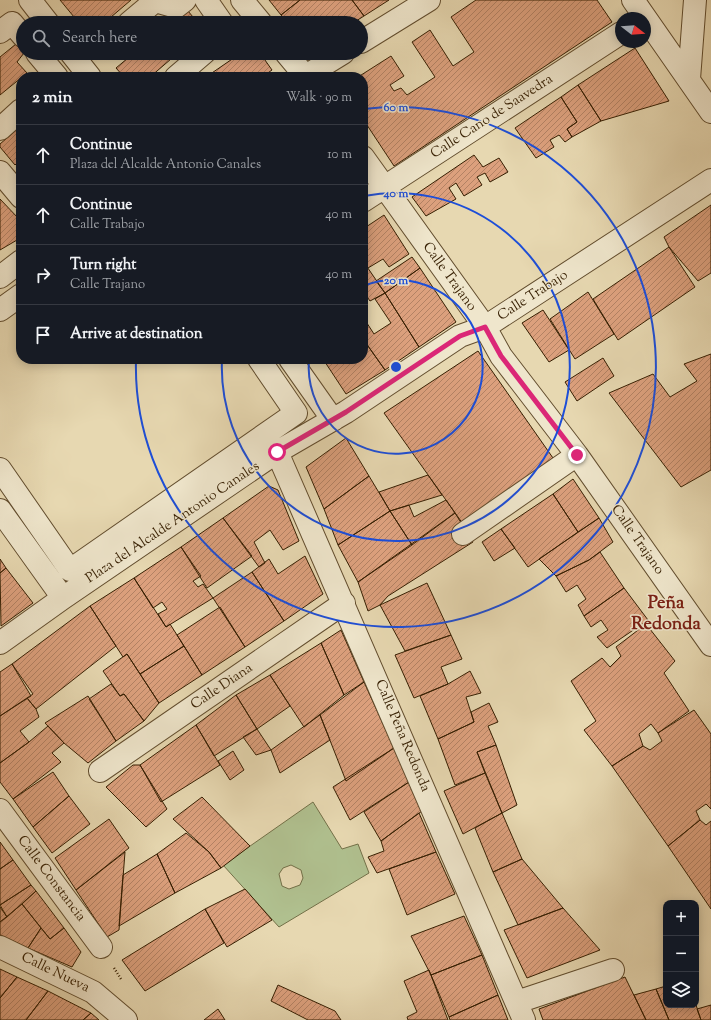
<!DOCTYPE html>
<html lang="en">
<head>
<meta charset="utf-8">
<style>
  body { margin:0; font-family:"Sorts Mill Goudy",serif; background:#242831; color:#f1f3f6 }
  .controls { position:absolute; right:12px; bottom:12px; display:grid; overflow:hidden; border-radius:8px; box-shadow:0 2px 10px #0003 }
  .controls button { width:36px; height:36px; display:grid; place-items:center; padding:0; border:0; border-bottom:1px solid #363941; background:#171b24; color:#f1f3f6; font:20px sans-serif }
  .compass { position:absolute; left:615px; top:12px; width:36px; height:36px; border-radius:50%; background:#171b24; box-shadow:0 2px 10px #0003; rotate:107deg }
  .stop { position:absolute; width:12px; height:12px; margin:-9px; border:3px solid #db2777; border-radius:50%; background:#fff }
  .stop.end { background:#db2777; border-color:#fff; box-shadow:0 1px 4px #0008 }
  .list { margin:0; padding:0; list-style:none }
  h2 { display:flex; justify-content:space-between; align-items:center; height:52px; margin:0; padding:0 16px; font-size:17px }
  h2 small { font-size:13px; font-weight:400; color:#9ea1a6 }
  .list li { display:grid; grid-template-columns:26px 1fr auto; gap:12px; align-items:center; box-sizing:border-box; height:60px; padding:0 16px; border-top:1px solid #363941 }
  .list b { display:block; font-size:15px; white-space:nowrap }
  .list p { margin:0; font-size:13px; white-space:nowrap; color:#9ea1a6 }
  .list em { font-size:13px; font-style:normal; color:#9ea1a6 }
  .icon { flex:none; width:22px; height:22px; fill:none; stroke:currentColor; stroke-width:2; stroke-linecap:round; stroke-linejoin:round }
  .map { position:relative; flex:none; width:711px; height:1020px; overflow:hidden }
  .search { position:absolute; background:#171b24; box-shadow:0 2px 10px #0003; left:16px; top:16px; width:352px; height:44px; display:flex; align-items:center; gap:10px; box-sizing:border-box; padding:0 14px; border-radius:22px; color:#9ea1a6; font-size:15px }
  .panel { position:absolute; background:#171b24; box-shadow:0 2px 10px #0003; left:16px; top:72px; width:352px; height:292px; border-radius:16px }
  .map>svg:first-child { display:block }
</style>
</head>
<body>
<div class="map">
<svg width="711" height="1020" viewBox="0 0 711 1020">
  <defs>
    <pattern id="building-hatch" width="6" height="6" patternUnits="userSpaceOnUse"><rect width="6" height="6" fill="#dca07d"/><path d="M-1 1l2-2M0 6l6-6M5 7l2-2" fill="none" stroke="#b38264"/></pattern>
  </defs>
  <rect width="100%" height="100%" fill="#e7d8b1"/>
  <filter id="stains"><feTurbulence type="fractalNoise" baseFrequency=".005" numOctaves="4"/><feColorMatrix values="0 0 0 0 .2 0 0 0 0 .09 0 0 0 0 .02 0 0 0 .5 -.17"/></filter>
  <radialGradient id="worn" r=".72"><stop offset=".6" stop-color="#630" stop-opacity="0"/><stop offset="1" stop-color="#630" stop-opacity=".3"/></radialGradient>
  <path fill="#b0c08f" stroke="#737048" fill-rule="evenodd" d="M313 802 342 849 358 844 369 873 279 927 223 865ZM291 865 301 870 303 878 300 885 289 889 282 886 279 874 283 868Z"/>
  <path fill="url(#building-hatch)" stroke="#361f02" d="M60 0H131L104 23H79Z
    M269 0H300L281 15Z
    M300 0H352L364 16 353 23H288L281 15Z
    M352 0H389L364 16Z
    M476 0H597L612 22 394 166 363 119V77H358L391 56 404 76 390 85 394 91 401 88 407 95 435 77 412 42 430 30 453 66 474 52 451 17Z
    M188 11 198 23H174Z
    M16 44 24 53 17 62 27 73 0 95V57Z
    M635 48 669 101 601 121 578 85Z
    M134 53H178L150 77H124L116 68Z
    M241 53H260L272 70 262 77H206Z
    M578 85 601 121 572 137 567 129 577 122 561 97Z
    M561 97 577 122 567 129 572 137 565 142 559 135 550 140 554 147 536 158 515 128Z
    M21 126V159L15 165 0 147V144Z
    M474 155 483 167 499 158 508 172 490 182 485 173 477 177 482 185 464 196 456 183 449 188 456 199 426 216 412 197Z
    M0 199 19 219 17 240 0 250Z
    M711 205V273L698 281 669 247 664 237Z
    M384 215 409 254 389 267 383 259 368 268 363 261V229Z
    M669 247 695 287 618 340 593 299Z
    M412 257 420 268 385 293 376 281Z
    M363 261 385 293 370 301 363 291Z
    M420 268 456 322 419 347 385 293Z
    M588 292 614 334 575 359 550 319Z
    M385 293 419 347 385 370 363 339V317L374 334 391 323 375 299Z
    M543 310 569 350 549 362 522 323Z
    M363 339 385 370 346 394 323 359H363Z
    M478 351 553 458 463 524 384 413Z
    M711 354V470L681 487 609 393 653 374 670 397 697 381 684 364Z
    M603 358 614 376 577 401 565 382Z
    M346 438 369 476 324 509 306 467Z
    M428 475 442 495 390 511 379 492Z
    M369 476 390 511 338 545 324 509Z
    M573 479 599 518 578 532 553 494Z
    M269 486 278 490 299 541 283 550 270 530 254 542 265 563 259 567 223 518Z
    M553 494 578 532 528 567 501 529Z
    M446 500 455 513 412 545 390 511 409 505 414 517Z
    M390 511 412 545 358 582 338 545Z
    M455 513 473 542 388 596 380 605 368 611 358 582Z
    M223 518 252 556 207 588 181 547Z
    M599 518 613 542 589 560 556 576 539 559Z
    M501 529 515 548 494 561 482 542Z
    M181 547 201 576 193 581 198 587 203 584 213 598 166 627 158 614 167 609 162 602 153 608 134 578Z
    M600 552 624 588 584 616 578 605 586 599 577 585 566 592 556 576 589 560Z
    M305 556 323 594 284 621 252 572 269 559 278 574Z
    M0 559 6 568 0 573Z
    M6 568 33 603 1 626 0 573Z
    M252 572 284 621 245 647 213 598Z
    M134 578 166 627 170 624 184 646 140 674 127 654 123 657 90 606Z
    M427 583 451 635 405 651 380 605Z
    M624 588 648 620 607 648 597 637 608 630 601 620 591 627 584 616Z
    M90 606 116 646 36 709 27 698 33 694 12 664Z
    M220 607 245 647 202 675 177 635Z
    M646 624 675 661 664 673 689 711 658 733 651 724 639 734 643 746 612 766 584 730 596 721 571 681 602 658 610 667 621 656 616 647Z
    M341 630 364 682 344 695 321 643Z
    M451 635 462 659 441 667 448 684 414 698 395 655Z
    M321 643 344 695 304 727 270 675Z
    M184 646 202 675 159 703 140 674Z
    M127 654 159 703 144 721 124 694 120 696 103 671Z
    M12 664 31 696 0 716V672Z
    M470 671 481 693 466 697 474 722 438 739 420 696 448 684Z
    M270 675 290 706 257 729 236 695Z
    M364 682 394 748 346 781 320 715Z
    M111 684 120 696 124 694 144 721 116 741 89 699Z
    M236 695 257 729 214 756 196 725Z
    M88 696 116 741 88 763 64 743 45 723Z
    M27 698 36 709 39 717 20 731 29 742 0 763V716Z
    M489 703 498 722 488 726 496 745 477 752 485 773 455 785 438 739 474 722 471 712Z
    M694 710 711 734V809L706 804 696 811 700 820 668 846 612 766 643 746 650 750 662 741 658 733Z
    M320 715 330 740 280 773 271 750Z
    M196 725 220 765 161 802 140 765Z
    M48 726 64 743 52 753 61 762 13 799 0 782V763L29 742Z
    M257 729 271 750 256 755 243 737Z
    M496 745 517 805 502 813 477 752Z
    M394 748 409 782 350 820 333 787Z
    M233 751 244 770 230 780 218 761Z
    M133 765H140L167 809 146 827 106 787Z
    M53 772 69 796 33 827 13 799Z
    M485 773 502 813 463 834 444 791Z
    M409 782 422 811 381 841 364 812Z
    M69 796 90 824 52 853 33 827Z
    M202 797 250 846 221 868 209 852 173 819Z
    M419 813 436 852 377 873 368 857 384 851 381 841Z
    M502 813 522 859 493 872 475 828Z
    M109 819 129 848 76 890 55 858Z
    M700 820 706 825 711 821V909L668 846Z
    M186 833 209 852 221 868 175 893 157 854Z
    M0 842 13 860 0 869Z
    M125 852 119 930 107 937 76 890Z
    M436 852 455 894 407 915 389 869Z
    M157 854 175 893 119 926 123 875Z
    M522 859 563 908 518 925 493 872Z
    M13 860 31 885 0 905V869Z
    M31 885 36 891 7 917 0 905Z
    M245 889 272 920 227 947 205 909Z
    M36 891 64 928 50 939 22 904Z
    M22 904 41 928 28 948 0 935V922Z
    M0 907 7 917 0 922Z
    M563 908 600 950 527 978 504 930Z
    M205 909 224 943 145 991 122 960Z
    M464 916 482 955 431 975 411 936Z
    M41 928 50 939 64 928 81 952 72 967 28 948Z
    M482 955 498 995 449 1017 431 975Z
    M0 969 17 977 0 998Z
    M429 970 448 1020H408L407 1017 417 1012 404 981Z
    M17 977 48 991 26 1020H0V998Z
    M625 977 646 1020H543L539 1009Z
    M278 985 335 1011 341 1020H308L271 1001Z
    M666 986V1005H696L701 1020H669L656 989Z
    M656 989 669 1020H646L634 995Z
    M48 991 91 1013 83 1020H26Z
    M498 995 508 1020H450L449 1017Z
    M711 1005V1020H701L697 1009Z
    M218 1009 225 1020H204Z
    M91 1013 99 1020H83Z"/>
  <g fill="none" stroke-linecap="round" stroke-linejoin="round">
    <g stroke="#624d2e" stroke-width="24">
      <path id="minor" d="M30 0 48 23
        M206 0 222 23
        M242 0 261 23
        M633 0 711 112
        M155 1 176 7 185 0
        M129 23 155 1 154 0
        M0 32 12 23 23 36
        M361 42 429 0
        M37 53 57 77
        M71 53 90 77
        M286 53 306 77
        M176 77 204 53
        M304 77 343 53
        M689 79 695 0
        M0 129 21 110
        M363 157 485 327 501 356 577 455 711 645
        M0 172 21 197
        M363 201 621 33
        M0 277 21 261
        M0 310 21 295
        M290 359 333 420
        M277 452 524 1020
        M0 469 70 570 296 413 259 359
        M0 510 63 598
        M463 534 577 455
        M0 643 63 598 277 452 346 412 460 336 485 327 711 180
        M100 771 344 603
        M0 810 101 947
        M0 947 93 992 126 1020
        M517 1002 613 970"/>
    </g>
    <path stroke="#361f02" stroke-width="2.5" stroke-dasharray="1 2" stroke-linecap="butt" d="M114 968 121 979"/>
    <use href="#minor" stroke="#efe6cc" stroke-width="22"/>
  </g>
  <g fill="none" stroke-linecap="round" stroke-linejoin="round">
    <path stroke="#db2777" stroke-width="5" d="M277 452 346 412 460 336 485 327 501 356 577 455"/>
  </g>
  <g fill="none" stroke="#1d4ed8" stroke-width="2">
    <path d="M363 286A87 87 0 1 1 309 359"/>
    <path d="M364 196A174 174 0 1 1 222 359"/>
    <path d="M364 109A260 260 0 1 1 136 360"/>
  </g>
  <g text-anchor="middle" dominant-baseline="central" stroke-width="3" stroke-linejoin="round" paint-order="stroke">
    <g font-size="14" fill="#361f02" stroke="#efe6cc">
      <text transform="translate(492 117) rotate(-33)">Calle Cano de Saavedra</text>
      <text transform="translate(449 277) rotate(54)">Calle Trajano</text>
      <text transform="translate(533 296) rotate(-33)">Calle Trabajo</text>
      <text transform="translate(173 523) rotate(-34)">Plaza del Alcalde Antonio Canales</text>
      <text transform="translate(637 540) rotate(55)">Calle Trajano</text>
      <text transform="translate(222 687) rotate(-34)">Calle Diana</text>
      <text transform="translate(402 736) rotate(67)">Calle Peña Redonda</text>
      <text transform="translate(51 879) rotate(53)">Calle Constancia</text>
      <text transform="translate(55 973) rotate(26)">Calle Nueva</text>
    </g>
    <g font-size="18" font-weight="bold" fill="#7a1f14" stroke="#efe6cc">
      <text x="666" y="604">Peña<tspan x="666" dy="21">Redonda</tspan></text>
    </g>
  </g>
  <circle cx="396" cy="367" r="6" fill="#1d4ed8" stroke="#efe6cc" stroke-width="2"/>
  <g font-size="12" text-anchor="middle" font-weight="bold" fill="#1d4ed8" stroke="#efe6cc" stroke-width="3" stroke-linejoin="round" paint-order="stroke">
    <text x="396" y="111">60 m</text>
    <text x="396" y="197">40 m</text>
    <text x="396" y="284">20 m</text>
  </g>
  <rect width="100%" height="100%" filter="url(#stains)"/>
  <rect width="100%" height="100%" fill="url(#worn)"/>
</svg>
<div class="controls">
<button>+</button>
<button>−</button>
<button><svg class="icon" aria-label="layers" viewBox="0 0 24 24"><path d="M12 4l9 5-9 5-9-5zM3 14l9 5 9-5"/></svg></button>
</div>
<svg class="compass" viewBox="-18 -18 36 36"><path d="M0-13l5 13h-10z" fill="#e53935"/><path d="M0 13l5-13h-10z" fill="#9ea1a6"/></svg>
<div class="stop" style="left:277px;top:452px"></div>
<div class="stop end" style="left:577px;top:455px"></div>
<div class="search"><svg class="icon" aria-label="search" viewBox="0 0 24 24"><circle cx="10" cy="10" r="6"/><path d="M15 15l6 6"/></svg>Search here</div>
<section class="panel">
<h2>2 min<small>Walk · 90 m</small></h2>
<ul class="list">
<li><svg class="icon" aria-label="ahead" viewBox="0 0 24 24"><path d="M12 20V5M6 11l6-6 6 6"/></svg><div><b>Continue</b><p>Plaza del Alcalde Antonio Canales</p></div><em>10 m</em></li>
<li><svg class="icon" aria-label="ahead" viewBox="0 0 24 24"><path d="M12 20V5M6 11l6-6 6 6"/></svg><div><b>Continue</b><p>Calle Trabajo</p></div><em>40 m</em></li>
<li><svg class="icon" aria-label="right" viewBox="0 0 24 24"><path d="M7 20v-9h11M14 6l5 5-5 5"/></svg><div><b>Turn right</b><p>Calle Trajano</p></div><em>40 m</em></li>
<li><svg class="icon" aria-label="arrive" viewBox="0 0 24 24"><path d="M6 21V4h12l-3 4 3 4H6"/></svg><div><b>Arrive at destination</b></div></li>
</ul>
</section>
</div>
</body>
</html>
